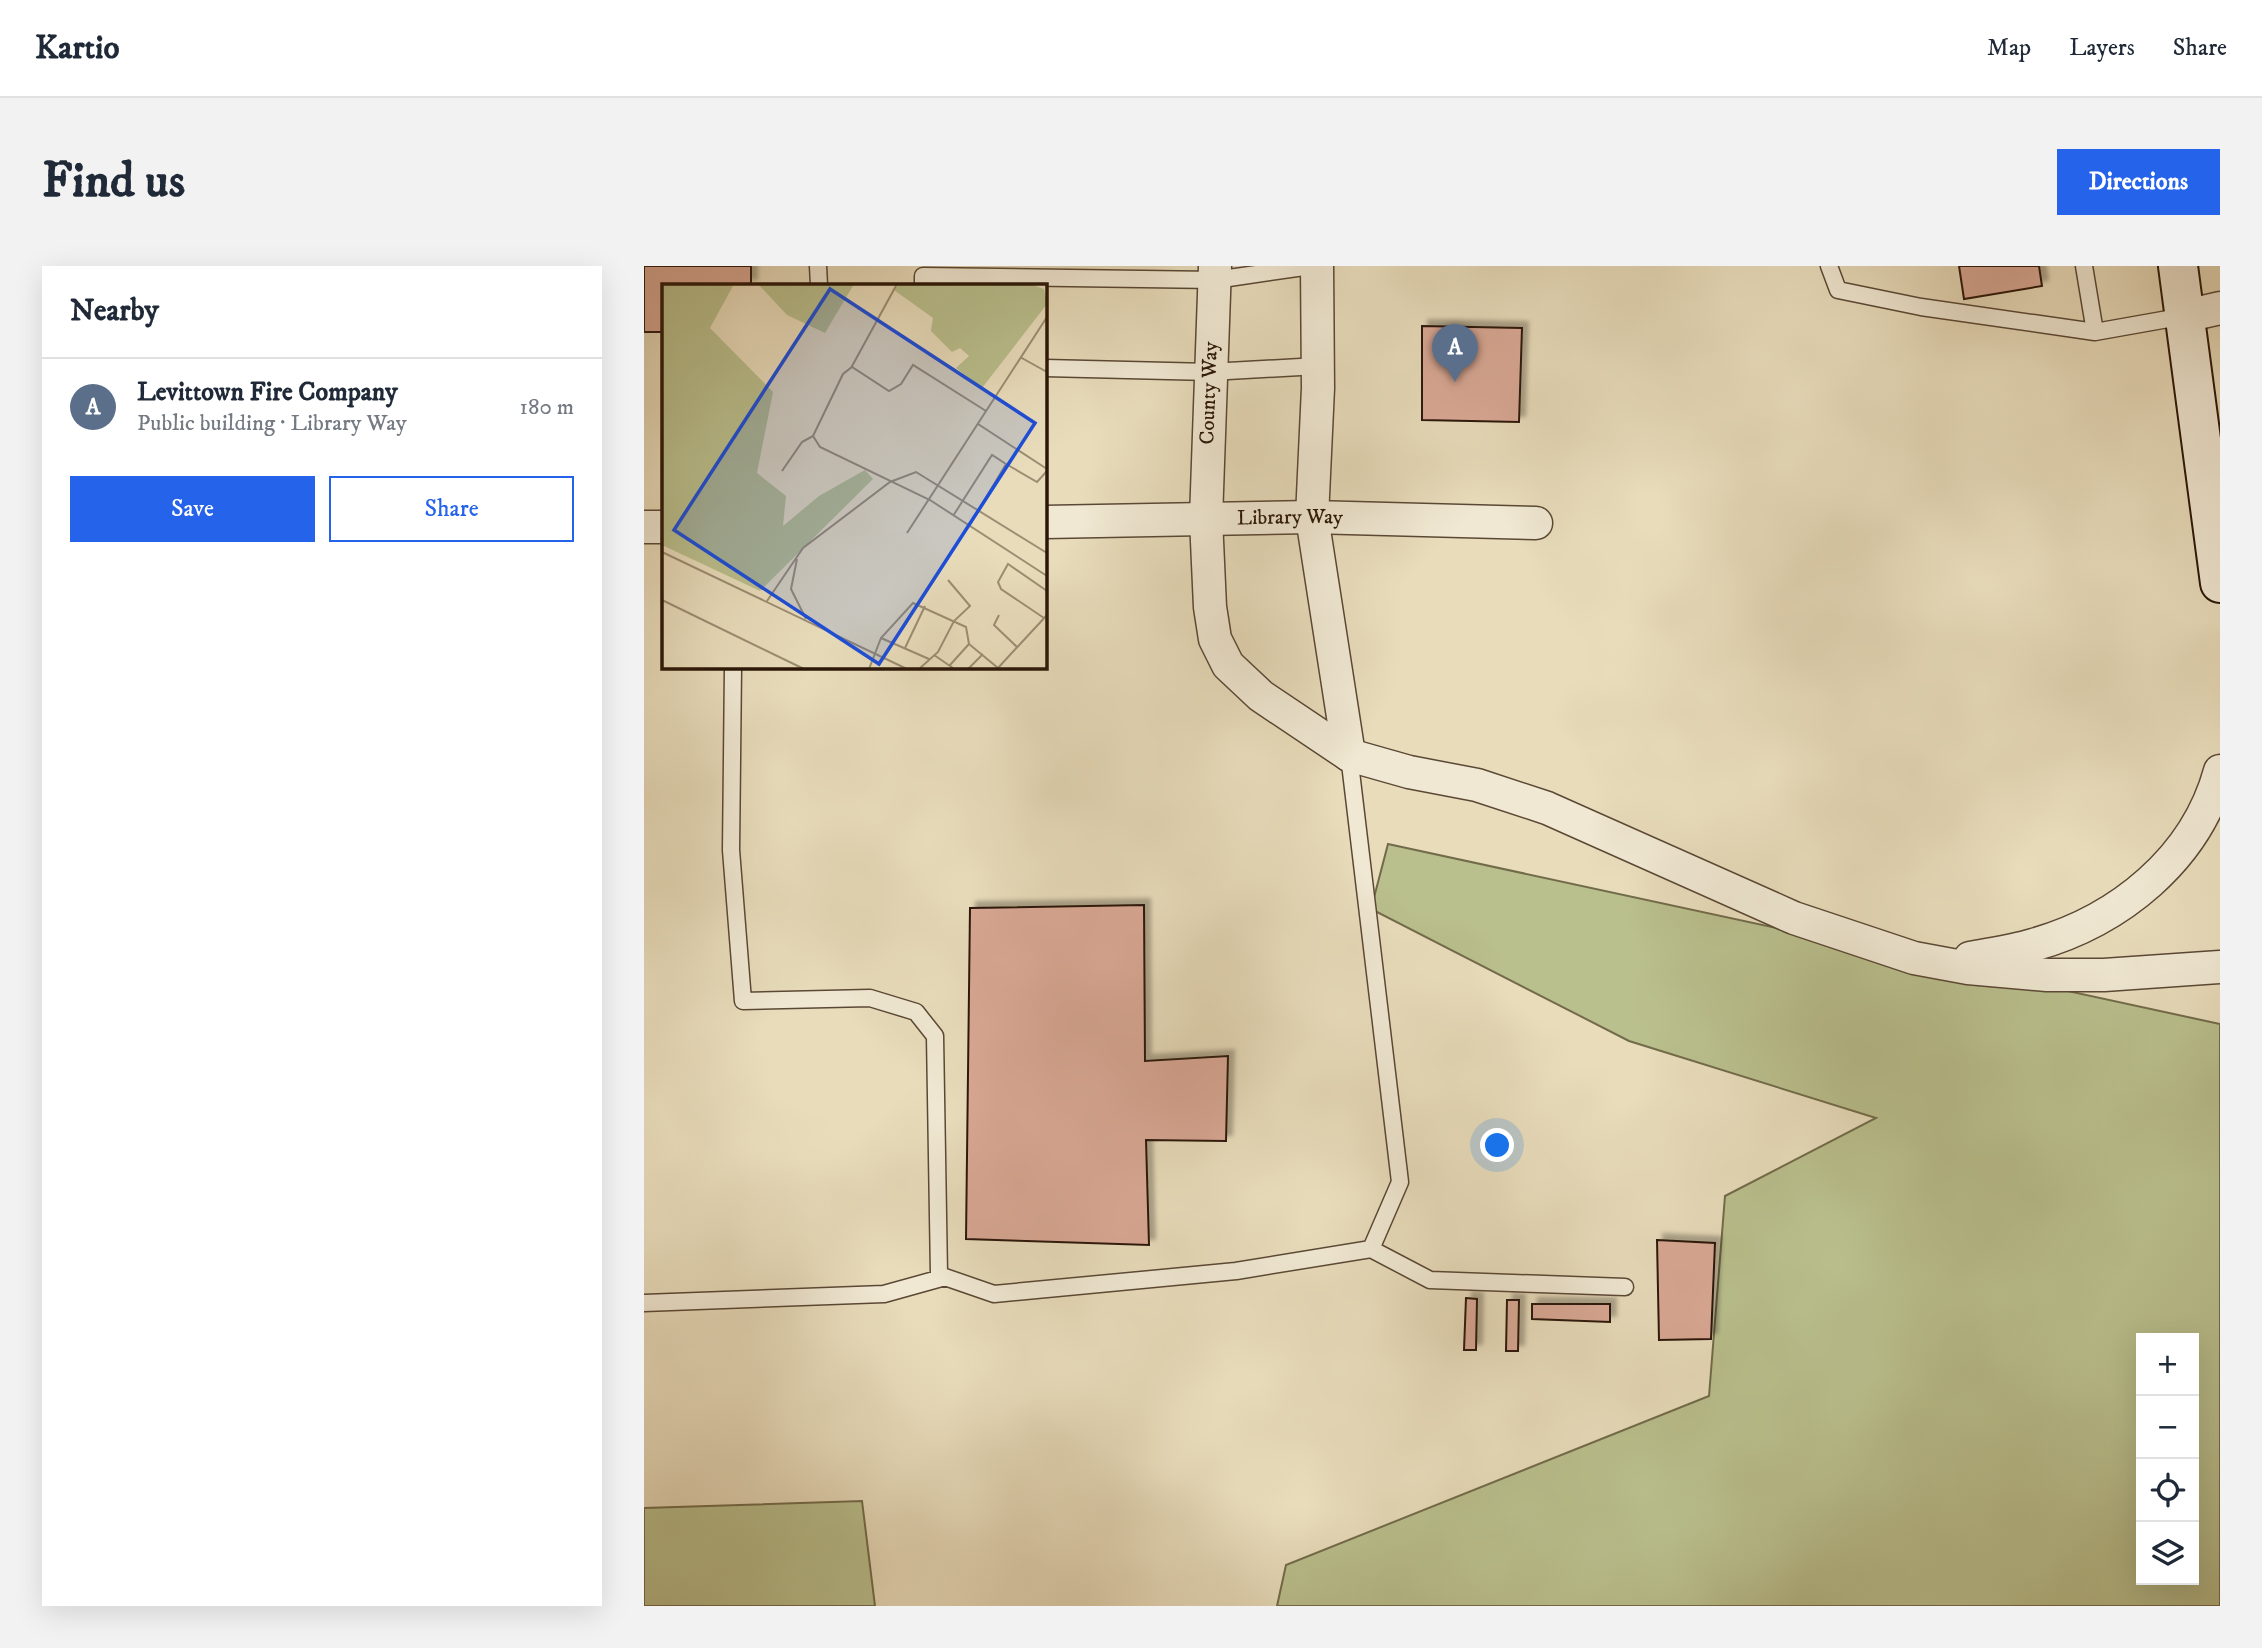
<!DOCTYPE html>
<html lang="en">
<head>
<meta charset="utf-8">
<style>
  body { margin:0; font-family:"IM FELL DW Pica",serif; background:#f2f2f3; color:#1f2937 }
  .controls { position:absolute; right:21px; bottom:21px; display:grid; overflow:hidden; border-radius:0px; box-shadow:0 7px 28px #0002 }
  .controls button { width:63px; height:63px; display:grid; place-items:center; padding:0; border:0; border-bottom:2px solid #e0e1e3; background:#fff; color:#1f2937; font:35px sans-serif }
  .you { position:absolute; left:854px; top:880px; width:24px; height:24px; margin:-18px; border:5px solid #fff; border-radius:50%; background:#1a73e8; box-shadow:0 0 0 10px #1a73e833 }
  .badge { display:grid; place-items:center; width:46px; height:46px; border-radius:50%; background:#2563eb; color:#fff; font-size:23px; font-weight:700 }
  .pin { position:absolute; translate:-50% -58px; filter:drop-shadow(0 2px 4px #0008) }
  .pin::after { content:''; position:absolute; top:37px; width:24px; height:21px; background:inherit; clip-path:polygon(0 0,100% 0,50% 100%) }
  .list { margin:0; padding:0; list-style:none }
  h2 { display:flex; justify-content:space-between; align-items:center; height:91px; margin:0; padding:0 28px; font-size:30px }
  h2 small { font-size:23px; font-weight:400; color:#747a83 }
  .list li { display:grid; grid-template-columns:46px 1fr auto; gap:21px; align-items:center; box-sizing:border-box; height:98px; padding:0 28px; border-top:2px solid #e0e1e3 }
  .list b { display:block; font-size:26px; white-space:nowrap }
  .list p { margin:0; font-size:23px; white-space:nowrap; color:#747a83 }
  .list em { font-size:23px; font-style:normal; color:#747a83 }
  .actions { display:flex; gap:14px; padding:21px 28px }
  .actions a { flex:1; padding:16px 0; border:2px solid #2563eb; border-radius:0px; text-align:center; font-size:24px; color:#2563eb }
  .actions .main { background:#2563eb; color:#fff }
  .icon { flex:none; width:38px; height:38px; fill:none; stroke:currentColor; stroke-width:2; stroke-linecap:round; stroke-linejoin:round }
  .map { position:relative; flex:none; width:1576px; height:1340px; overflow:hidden; border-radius:0px }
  header { display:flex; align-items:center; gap:42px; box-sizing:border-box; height:98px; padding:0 35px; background:#fff; border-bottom:2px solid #e0e1e3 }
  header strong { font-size:33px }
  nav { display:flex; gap:38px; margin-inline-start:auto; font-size:24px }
  .intro { display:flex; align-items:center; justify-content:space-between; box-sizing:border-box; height:168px; padding:0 42px }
  h1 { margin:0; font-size:49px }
  .button { padding:18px 32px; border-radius:0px; background:#2563eb; color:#fff; font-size:24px; font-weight:700 }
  main { display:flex; gap:42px; padding:0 42px }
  aside { flex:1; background:#fff; border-radius:0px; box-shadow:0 7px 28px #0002 }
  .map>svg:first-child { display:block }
</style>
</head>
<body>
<header>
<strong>Kartio</strong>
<nav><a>Map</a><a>Layers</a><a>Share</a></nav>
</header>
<div class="intro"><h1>Find us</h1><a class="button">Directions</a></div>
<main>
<aside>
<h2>Nearby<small></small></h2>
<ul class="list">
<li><span class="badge" style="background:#5c6f8a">A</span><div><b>Levittown Fire Company</b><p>Public building · Library Way</p></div><em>180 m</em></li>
</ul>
<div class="actions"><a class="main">Save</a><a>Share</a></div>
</aside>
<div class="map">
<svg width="1576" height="1340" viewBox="0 0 1576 1340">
  <defs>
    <filter id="shadow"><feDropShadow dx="6" dy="-6" stdDeviation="2" flood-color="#0004"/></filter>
  </defs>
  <rect width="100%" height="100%" fill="#e8dcbb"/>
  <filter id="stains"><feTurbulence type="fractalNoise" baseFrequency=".00286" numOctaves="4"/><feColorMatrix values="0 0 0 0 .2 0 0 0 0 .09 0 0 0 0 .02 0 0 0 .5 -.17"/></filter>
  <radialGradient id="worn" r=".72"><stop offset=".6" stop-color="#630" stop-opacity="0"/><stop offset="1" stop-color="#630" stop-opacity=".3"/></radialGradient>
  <path fill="#b9bf8d" stroke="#726b4a" stroke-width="2" fill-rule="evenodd" d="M744 578 1576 758V1340H633L642 1299 1065 1130 1081 930 1232 852 985 775 727 643ZM1497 1072H1550V1314H1497Z
    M218 1235 231 1340H0V1242Z"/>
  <path fill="#d9a895" stroke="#2b1708" stroke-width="2" filter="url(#shadow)" d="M0 0H107V19H19V66H0Z
    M1315 0H1395L1398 20 1320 33Z
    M778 60 878 62 875 156 778 154Z
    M500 639 501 795 584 790 582 875 502 874 505 979 322 973 326 642Z
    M1013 974 1071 977 1067 1073 1015 1074Z
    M822 1032 833 1033 832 1084H820Z
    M863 1034H875L874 1085H862Z
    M888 1038H966V1056L888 1053Z"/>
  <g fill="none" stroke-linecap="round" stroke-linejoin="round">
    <g stroke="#5a4835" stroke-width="19">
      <path id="lane" d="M174 0 175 19
        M1185 0 1194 24 1277 41 1451 66 1541 50
        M1440 0 1451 66
        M279 19V10L571 14 667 0
        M401 102 566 106 674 100
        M89 401 87 584 99 735 226 732 272 746 291 770 295 1009 350 1028 592 1005 727 983 756 916 705 489
        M727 983 786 1014 981 1021
        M0 1037 240 1028 301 1011"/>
    </g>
    <g stroke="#5a4835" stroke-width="35">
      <g id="street">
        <path d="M571 0 562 253 566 341 571 373 584 399 617 430 705 489 765 506 833 519 903 542 1150 652 1270 692 1324 702 1403 709H1460L1576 701"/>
        <path d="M673 0 674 122 668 251 705 489"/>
        <path d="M1541 50 1576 42"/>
        <path id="s1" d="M401 256 668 251 892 257"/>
        <path d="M0 261H19"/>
        <path d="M1326 692C1347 688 1369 685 1389 679 1475 655 1552 593 1576 505"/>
      </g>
    </g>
    <g stroke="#2b1708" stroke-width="42">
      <path id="secondary" d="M1534 0 1576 317"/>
    </g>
    <use href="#lane" stroke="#f0e8d3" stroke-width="16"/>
    <use href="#street" stroke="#f0e8d3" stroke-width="32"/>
    <use href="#secondary" stroke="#f0e8d3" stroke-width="38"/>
  </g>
  <g text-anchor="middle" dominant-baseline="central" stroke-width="6" stroke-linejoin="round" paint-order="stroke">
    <g font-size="21" fill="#2b1708" stroke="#f0e8d3">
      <text transform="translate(565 127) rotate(-88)">County Way</text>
      <text stroke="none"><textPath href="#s1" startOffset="245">Library Way</textPath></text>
    </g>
  </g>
  <g transform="translate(18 18)">
    <rect width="385" height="385" fill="#e8dcbb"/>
    <path d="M72 0 48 44 111 108 95 189 124 212 121 242 157 212 203 186 211 195 98 307 0 261V1ZM96 0H192L163 49 125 31ZM237 0H368L382 5 385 20 320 104 294 84 307 72 298 64 290 68 269 47 271 34 232 6Z" fill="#b9bf8d"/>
    <path fill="none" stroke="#9c8d73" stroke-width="2" d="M358 73 385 88M189 84 235 0M324 127 251 81 239 100 227 107 190 83 181 90 151 152 158 163 268 216 385 292M316 140 385 185M344 180 375 198 385 187M120 187 140 158 151 152M291 232 330 171 344 180 307 242M245 249 385 33M0 268 245 385M135 275 129 305 144 335M0 316 142 385M105 317 141 264 228 198 254 188 385 269M337 331 332 341 355 363M382 334 339 305 336 298 346 280 385 307M219 354 267 375M243 364 263 322M272 371 291 384M288 381 307 360M207 385 219 354 251 319 304 343 307 360 336 384M257 385 276 368 292 337 308 322 286 296M306 385 321 370M335 385 385 331"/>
    <path fill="#1d4ed8" fill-opacity="0.15" stroke="#1d4ed8" stroke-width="3.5" d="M168 5 373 139 217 380 12 246Z"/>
    <rect width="385" height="385" fill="none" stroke="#2b1708" stroke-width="3.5"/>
  </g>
  <rect width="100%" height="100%" filter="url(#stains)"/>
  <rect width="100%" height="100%" fill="url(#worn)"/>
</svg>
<div class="controls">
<button>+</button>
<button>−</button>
<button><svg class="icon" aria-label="locate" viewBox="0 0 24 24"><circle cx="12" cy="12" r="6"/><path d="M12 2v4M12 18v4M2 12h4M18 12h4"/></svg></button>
<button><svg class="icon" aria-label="layers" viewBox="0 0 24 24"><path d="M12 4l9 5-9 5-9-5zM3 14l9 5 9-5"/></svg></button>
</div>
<div class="you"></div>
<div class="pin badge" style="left:811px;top:116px;background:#5c6f8a">A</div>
</div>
</main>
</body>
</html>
